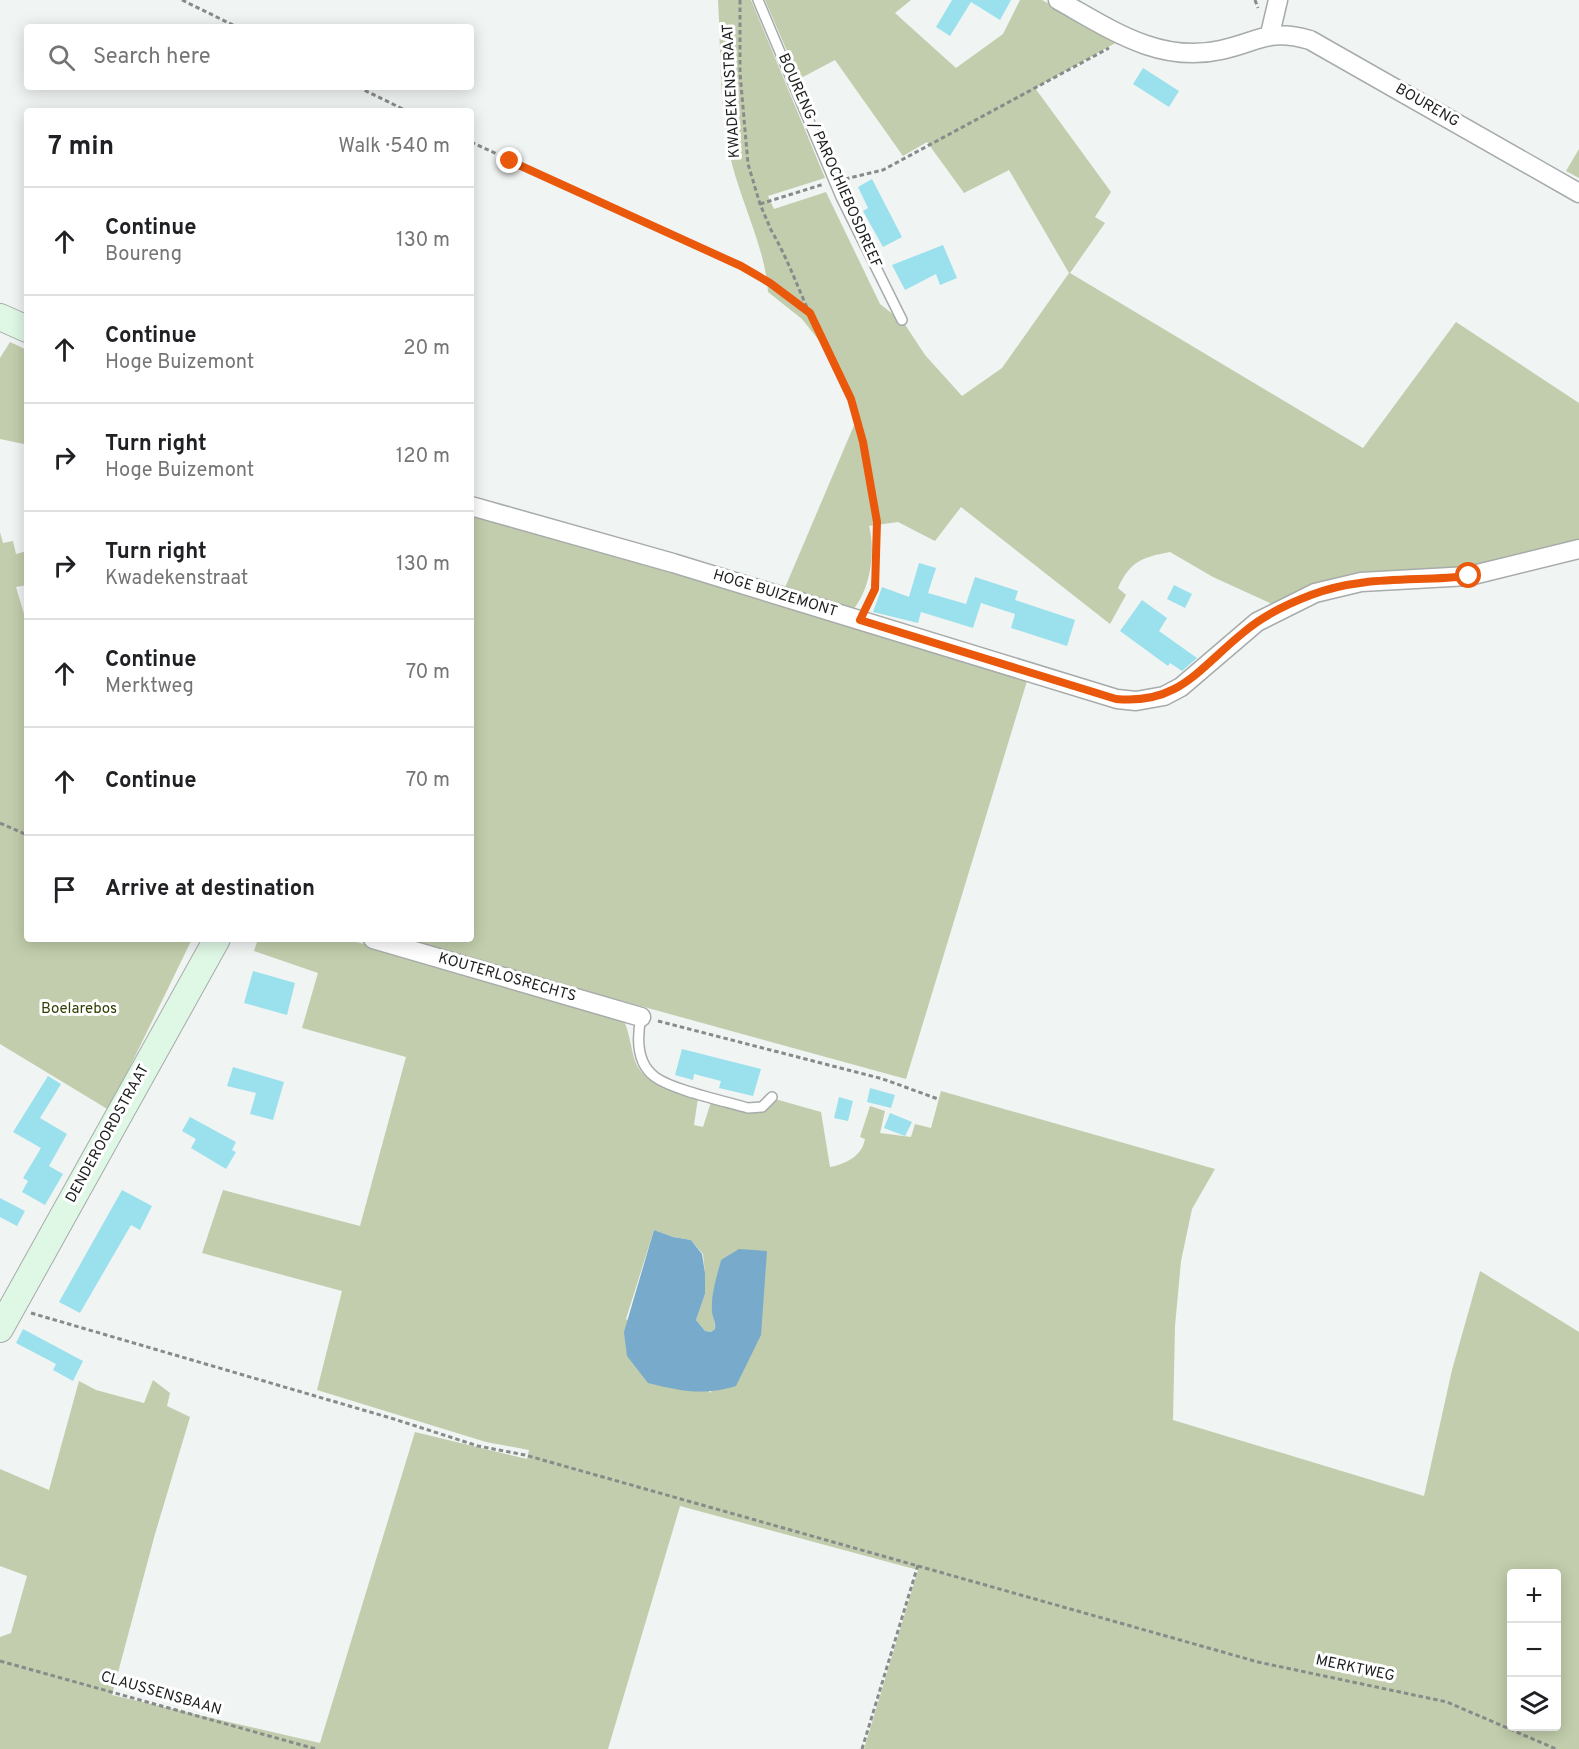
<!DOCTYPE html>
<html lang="en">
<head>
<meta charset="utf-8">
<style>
  body { margin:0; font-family:Overpass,sans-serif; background:#f6f6f6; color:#202124 }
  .controls { position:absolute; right:18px; bottom:18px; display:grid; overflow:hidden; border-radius:6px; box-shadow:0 3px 15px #0003 }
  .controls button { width:54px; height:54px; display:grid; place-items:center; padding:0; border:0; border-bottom:2px solid #e0e0e0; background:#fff; color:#202124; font:30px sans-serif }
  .stop { position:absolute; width:18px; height:18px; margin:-14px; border:4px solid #ea580c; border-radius:50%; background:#fff }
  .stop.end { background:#ea580c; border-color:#fff; box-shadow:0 2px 6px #0008 }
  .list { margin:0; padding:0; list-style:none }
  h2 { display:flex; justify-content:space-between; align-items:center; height:78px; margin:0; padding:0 24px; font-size:26px }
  h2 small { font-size:20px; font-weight:400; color:#757577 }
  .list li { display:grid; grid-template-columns:39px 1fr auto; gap:18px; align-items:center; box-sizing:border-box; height:108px; padding:0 24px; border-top:2px solid #e0e0e0 }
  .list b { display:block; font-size:22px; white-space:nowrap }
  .list p { margin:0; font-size:20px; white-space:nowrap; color:#757577 }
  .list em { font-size:20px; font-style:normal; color:#757577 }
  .icon { flex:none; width:33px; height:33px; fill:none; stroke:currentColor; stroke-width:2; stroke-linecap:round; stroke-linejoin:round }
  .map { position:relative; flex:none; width:1579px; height:1749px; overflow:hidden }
  .search { position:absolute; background:#fff; box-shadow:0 3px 15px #0003; left:24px; top:24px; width:450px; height:66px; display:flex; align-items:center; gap:15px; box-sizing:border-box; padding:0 21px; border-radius:6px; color:#757577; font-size:22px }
  .panel { position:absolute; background:#fff; box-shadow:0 3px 15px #0003; left:24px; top:108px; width:450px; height:834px; border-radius:6px }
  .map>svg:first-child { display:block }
</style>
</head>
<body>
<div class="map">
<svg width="1579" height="1749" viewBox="0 0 1579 1749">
  <rect width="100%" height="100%" fill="#f0f4f3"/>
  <path fill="#c1cdac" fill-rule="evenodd" d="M718 0H751L825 178 768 196 774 209 826 192 880 304 904 323 925 355 962 396 1002 368 1069 273 1009 170 964 193 927 142 903 156 835 60 799 79 765 0H911L895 13 956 68 1003 34 1020 0H1042L1119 41 1035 88 1111 192 1095 217 1105 223 1070 273 1363 448 1456 322 1579 403V541L1491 563 1318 585 1272 604 1213 577 1170 552C1143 557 1130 561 1118 588L1126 595 1110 624 961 507 935 541 898 522 869 526C876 552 870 592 851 612L784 590 855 423 848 389 829 353 802 319 768 292C766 248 738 197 729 151 719 102 721 50 718 0Z
    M1579 149V178L1566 171Z
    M10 342 27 350V413L24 444 0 439V358Z
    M471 513 824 614 1027 681 906 1079 397 939H471Z
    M0 532 3 543 13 541 16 554 27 551V585L16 587 27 624V939H192L109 1110 0 1044Z
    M258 939H346L621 1016C630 1030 630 1046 635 1061 645 1086 674 1092 698 1098L694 1125 703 1127 711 1102 756 1112 763 1111 775 1099 821 1112 830 1167C846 1164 862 1156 865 1139L860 1137 870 1106 885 1111 880 1133 911 1137 915 1124 931 1128 941 1091 1215 1169 1192 1209 1181 1261 1175 1326 1173 1420 1424 1496 1452 1370 1480 1271 1579 1332V1749H864L918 1570 680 1506 608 1749H0V1637L11 1633 27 1576 0 1566V1469L49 1490 79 1381 96 1390 144 1403 153 1380 170 1393 167 1406 190 1417 155 1534 112 1695 320 1743 415 1432 527 1459 529 1450 486 1442 317 1390 342 1291 202 1253 223 1190 360 1226 406 1057 302 1028 318 973 254 951ZM654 1230 673 1237 691 1240 703 1254 705 1273V1294L696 1320 705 1331 711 1332 715 1329 713 1293 721 1260 711 1393 626 1319ZM1512 1574H1556V1726H1512Z"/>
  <path fill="#77aacb" d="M654 1230 673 1237 691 1240 702 1254 705 1273V1294L696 1320 705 1331 711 1332 715 1329C716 1321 712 1317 712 1310 711 1293 717 1276 721 1260L739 1249 767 1251 761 1335 736 1386C703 1396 681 1391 648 1383L627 1356 624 1332Z"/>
  <path fill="#9ae1ed" d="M952 0H1011L1000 20 971 2 950 36 936 27Z
    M1143 68 1179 91 1169 107 1133 84Z
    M872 179 902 237 883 247 863 211 868 208 858 187Z
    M943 245 957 278 940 285 936 274 905 290 892 265Z
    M919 563 936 568 928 593 966 604 975 577 1018 591 1015 600 1075 620 1067 646 1011 628 1015 614 981 603 973 628 921 612 918 623 873 612 882 587 909 597Z
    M1174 585 1192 594 1185 608 1167 599Z
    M1142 600 1167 618 1159 631 1197 658 1182 671 1170 663 1168 666 1120 631Z
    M253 971 295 983 287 1015 244 1003Z
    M682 1049 761 1069 753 1096 719 1088 721 1081 694 1074 693 1080 675 1075Z
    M233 1067 284 1082 273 1120 250 1114 256 1093 227 1086Z
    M48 1076 61 1084 40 1118 67 1134 49 1166 63 1174 45 1205 22 1192 28 1181 23 1178 41 1148 13 1132Z
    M870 1088 895 1095 891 1108 867 1102Z
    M839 1097 853 1101 848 1121 834 1118Z
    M890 1113 912 1122 905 1136 884 1128Z
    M190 1117 236 1142 232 1150 236 1152 226 1169 191 1148 196 1139 182 1131Z
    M122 1190 152 1206 140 1230 131 1225 80 1313 59 1302Z
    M0 1198 25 1211 17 1226 0 1217Z
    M23 1329 83 1361 73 1381 53 1370 56 1364 16 1343Z"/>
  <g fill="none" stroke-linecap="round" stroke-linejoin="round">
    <g stroke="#a7abaa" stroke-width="12">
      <path id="lane" d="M758 0 841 197 902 320
        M641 1017C637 1037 636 1063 655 1077 673 1090 724 1101 748 1108L762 1107 772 1097"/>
    </g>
    <g stroke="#a7abaa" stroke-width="21">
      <path id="street" d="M1058 0C1110 29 1159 64 1221 50 1259 42 1267 28 1310 40L1579 193
        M1270 34 1278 0
        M471 506 673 563 1117 699 1136 701 1164 696 1181 687 1257 622 1315 593 1361 582 1469 576 1579 549
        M373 939 641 1017"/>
    </g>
    <g stroke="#a7abaa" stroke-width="28">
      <path id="secondary" d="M0 317 27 329
        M0 1329 217 939"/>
    </g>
    <path stroke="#888b8a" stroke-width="3" stroke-dasharray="4.5 3" stroke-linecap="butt" d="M182 0 237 27
      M740 0V73L748 164 760 204 771 230C787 257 797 286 810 314 823 341 839 367 850 396 870 448 890 556 866 607
      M1255 0 1258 8
      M358 87 407 111
      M471 142 740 266 770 283 808 312
      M845 179 883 170 1109 48
      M760 204 824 184
      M0 823 27 835
      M658 1021 883 1079 938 1099
      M31 1313 394 1419 478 1446 525 1455 1258 1662 1447 1702 1556 1749
      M0 1661 316 1749
      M862 1749 918 1565"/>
    <use href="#lane" stroke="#fff" stroke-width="9"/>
    <use href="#street" stroke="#fff" stroke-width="18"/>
    <use href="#secondary" stroke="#dff7e5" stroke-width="26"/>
  </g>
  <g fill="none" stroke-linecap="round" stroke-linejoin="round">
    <path stroke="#ea580c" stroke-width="8" d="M510 161 741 266 770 283 810 313 851 399 863 442 877 522 875 589 860 620 1116 699C1179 705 1199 668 1244 632 1264 615 1287 604 1311 595 1362 575 1416 582 1469 576"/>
  </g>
  <g text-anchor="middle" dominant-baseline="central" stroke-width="6" stroke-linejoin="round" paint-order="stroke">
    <g font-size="15" fill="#1d1e1e" stroke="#fff">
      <text transform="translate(732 91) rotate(-93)">KWADEKENSTRAAT</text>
      <text transform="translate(1427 106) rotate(30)">BOURENG</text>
      <text transform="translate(829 161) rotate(66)">BOURENG / PAROCHIEBOSDREEF</text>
      <text transform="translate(775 594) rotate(17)">HOGE BUIZEMONT</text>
      <text transform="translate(507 978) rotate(16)">KOUTERLOSRECHTS</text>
      <text transform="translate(108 1134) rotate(-61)">DENDEROORDSTRAAT</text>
      <text transform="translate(1355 1669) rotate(12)">MERKTWEG</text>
      <text transform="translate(161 1694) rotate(16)">CLAUSSENSBAAN</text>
    </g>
    <g font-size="15" fill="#2f3f02" stroke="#fff">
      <text x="79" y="1009">Boelarebos</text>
    </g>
  </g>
</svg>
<div class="controls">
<button>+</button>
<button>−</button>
<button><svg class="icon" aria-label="layers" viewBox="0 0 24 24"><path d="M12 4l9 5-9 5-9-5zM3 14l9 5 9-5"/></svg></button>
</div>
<div class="stop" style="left:1469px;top:576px"></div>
<div class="stop end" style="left:510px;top:161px"></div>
<div class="search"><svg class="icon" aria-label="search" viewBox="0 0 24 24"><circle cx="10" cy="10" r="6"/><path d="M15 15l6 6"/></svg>Search here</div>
<section class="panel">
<h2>7 min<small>Walk · 540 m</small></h2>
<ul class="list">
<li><svg class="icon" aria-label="ahead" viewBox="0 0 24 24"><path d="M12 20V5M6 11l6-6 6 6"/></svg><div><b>Continue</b><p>Boureng</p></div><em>130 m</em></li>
<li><svg class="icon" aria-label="ahead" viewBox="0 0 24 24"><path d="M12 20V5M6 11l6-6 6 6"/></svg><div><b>Continue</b><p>Hoge Buizemont</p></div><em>20 m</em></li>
<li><svg class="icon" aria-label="right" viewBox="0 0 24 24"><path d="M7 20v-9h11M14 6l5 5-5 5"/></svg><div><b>Turn right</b><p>Hoge Buizemont</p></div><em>120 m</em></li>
<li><svg class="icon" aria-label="right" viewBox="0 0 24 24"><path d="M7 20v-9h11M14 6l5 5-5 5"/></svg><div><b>Turn right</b><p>Kwadekenstraat</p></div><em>130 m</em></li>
<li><svg class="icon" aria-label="ahead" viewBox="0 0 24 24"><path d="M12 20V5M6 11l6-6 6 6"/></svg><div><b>Continue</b><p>Merktweg</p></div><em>70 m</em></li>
<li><svg class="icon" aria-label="ahead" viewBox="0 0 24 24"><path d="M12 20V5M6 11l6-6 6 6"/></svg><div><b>Continue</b></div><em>70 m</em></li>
<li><svg class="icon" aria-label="arrive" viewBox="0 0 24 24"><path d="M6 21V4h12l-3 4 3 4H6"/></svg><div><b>Arrive at destination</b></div></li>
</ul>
</section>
</div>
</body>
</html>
